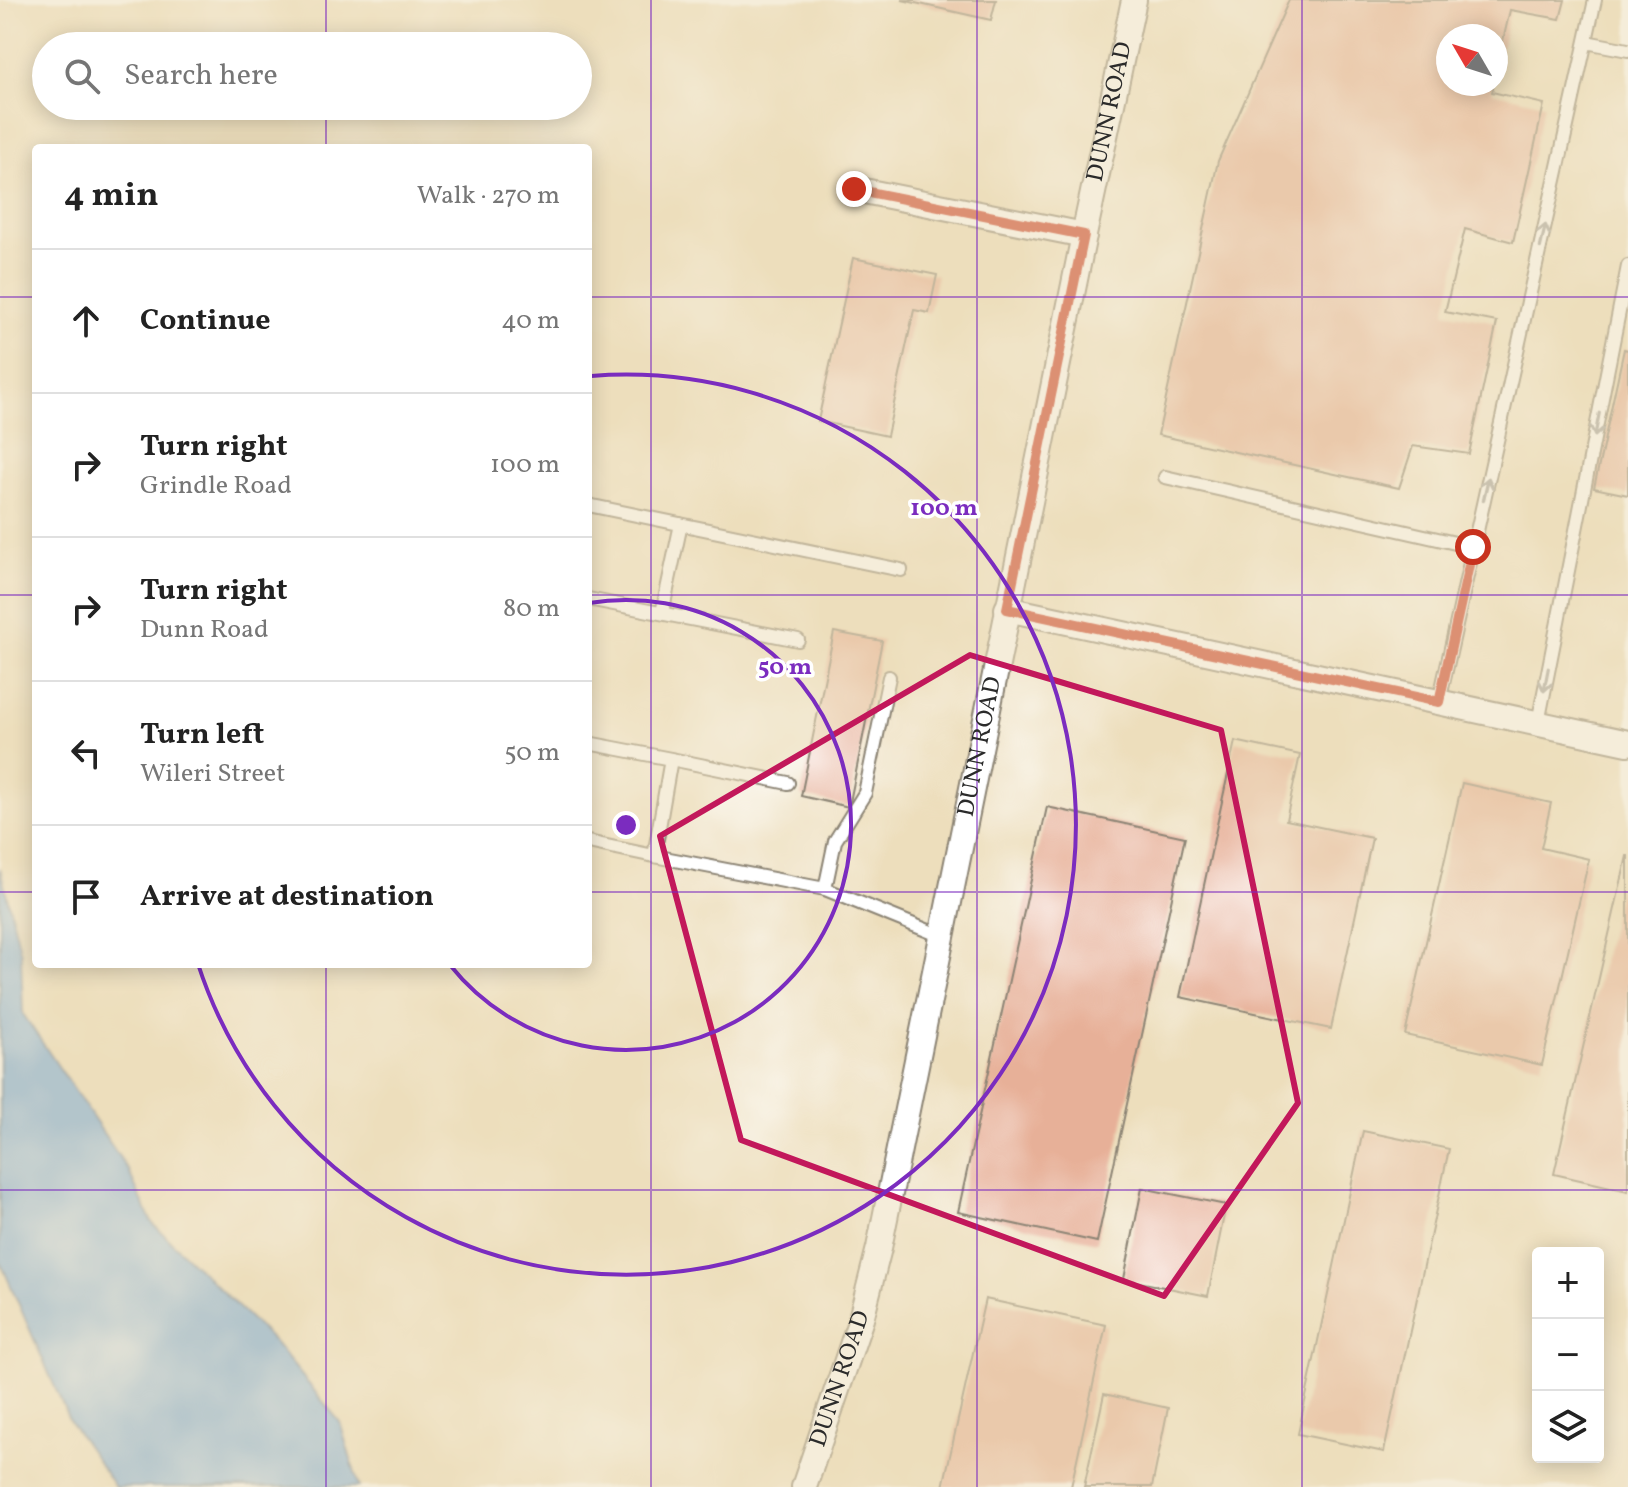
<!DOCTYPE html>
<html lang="en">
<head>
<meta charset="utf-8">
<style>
  body { margin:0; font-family:Vollkorn,serif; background:#f2f2f2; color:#222 }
  .controls { position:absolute; right:24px; bottom:24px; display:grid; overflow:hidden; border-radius:8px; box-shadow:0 4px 20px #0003 }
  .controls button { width:72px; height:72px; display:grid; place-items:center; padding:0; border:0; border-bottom:2px solid #e0e0e0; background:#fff; color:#222; font:40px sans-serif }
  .compass { position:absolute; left:1436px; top:24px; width:72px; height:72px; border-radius:50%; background:#fff; box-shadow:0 4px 20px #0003; rotate:309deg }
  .stop { position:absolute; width:24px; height:24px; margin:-18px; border:6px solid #c8321e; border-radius:50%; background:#fff }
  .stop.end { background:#c8321e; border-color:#fff; box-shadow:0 2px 8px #0008 }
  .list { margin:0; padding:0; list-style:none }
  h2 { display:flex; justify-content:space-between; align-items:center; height:104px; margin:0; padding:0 32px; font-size:34px }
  h2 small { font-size:26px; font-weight:400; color:#767676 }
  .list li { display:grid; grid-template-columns:52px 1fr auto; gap:24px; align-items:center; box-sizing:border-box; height:144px; padding:0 32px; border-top:2px solid #e0e0e0 }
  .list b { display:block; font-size:30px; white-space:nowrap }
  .list p { margin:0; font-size:26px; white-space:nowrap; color:#767676 }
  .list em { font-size:26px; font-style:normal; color:#767676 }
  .icon { flex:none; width:44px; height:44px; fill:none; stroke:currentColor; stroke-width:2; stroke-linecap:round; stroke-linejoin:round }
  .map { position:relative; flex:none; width:1628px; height:1487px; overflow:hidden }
  .search { position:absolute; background:#fff; box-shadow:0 4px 20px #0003; left:32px; top:32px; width:560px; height:88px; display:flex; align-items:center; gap:20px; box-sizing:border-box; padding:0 28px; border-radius:44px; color:#767676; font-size:30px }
  .panel { position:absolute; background:#fff; box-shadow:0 4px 20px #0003; left:32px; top:144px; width:560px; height:824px; border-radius:8px }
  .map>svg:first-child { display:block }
</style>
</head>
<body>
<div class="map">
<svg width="1628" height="1487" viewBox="0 0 1628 1487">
  <rect width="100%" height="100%" fill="#fff"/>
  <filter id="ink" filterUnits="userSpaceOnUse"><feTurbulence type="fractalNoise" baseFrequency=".0125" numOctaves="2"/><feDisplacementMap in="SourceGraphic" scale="16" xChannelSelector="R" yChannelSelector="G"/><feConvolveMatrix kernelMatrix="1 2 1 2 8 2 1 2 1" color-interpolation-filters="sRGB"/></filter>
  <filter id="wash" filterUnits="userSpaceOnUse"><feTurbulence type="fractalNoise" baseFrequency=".006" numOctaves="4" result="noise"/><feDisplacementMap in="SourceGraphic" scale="32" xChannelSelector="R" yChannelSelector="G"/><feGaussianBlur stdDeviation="1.8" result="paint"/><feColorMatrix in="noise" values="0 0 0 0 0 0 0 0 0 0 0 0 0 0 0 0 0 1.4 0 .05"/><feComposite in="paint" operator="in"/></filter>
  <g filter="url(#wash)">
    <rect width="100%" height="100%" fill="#eddebc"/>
    <path fill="#6ea6dd" stroke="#4c6884" stroke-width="2" d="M0 868 21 953 23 1014 128 1170 152 1223 274 1342 340 1422 359 1487H115L70 1422 0 1261Z"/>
    <g id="blocks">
      <path fill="#e7b098" d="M902 0H996L991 20Z
        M1289 0H1565L1560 19 1510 10 1497 67 1496 36H1448V84H1494L1492 92 1544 104 1513 242 1465 229 1445 312 1497 322 1469 454 1413 446 1399 488 1158 435 1218 161Z
        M853 258 937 275 929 313 914 310 887 436 818 421Z
        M1624 349 1628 350V495L1594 488Z
        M834 632 882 641 849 807 801 796Z
        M1235 741 1300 755 1286 820 1372 838 1331 1029 1180 997Z
        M1462 783 1551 803 1541 848 1589 859 1542 1065 1405 1035Z
        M1047 807 1185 837 1097 1242 958 1212Z
        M1627 856H1628V1191L1554 1174Z
        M1363 1131 1449 1149 1384 1452 1298 1434Z
        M1142 1188 1226 1205 1208 1296 1124 1279Z
        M985 1299 1106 1325 1071 1487H943Z
        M1104 1394 1168 1408 1152 1487H1084Z"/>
    </g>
  </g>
  <g filter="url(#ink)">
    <use href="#blocks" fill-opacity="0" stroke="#8c8474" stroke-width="2"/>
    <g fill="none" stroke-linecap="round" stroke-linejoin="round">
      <g stroke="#8c8474" stroke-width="16">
        <path id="lane" d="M1586 42 1628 50
          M1165 477 1473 547
          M588 505 901 570
          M588 599 798 640
          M662 613 681 524
          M1439 702 1595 0
          M1538 723 1628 266
          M588 743 671 759
          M788 783 671 759 654 856 825 889 941 936
          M588 842 654 856
          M825 889 835 841 865 793 889 677"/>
      </g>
      <g stroke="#8c8474" stroke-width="28">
        <g id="street">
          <path d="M854 189 1084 235"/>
          <path d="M1007 609 1628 743"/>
          <path id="s1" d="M804 1487 861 1319 879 1248 1084 235 1134 0"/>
        </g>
      </g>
      <use href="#lane" stroke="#fff" stroke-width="12"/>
      <use href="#street" stroke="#fff" stroke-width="24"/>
    </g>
    <defs><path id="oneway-shaft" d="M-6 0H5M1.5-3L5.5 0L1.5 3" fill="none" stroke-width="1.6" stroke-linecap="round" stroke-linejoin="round" transform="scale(2)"/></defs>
    <g stroke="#a0a0a0">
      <use href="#oneway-shaft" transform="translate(1543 236) rotate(-77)"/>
      <use href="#oneway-shaft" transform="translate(1597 425) rotate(101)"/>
      <use href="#oneway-shaft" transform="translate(1486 489) rotate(-77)"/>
      <use href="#oneway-shaft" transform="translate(1546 680) rotate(101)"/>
    </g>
  </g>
  <g fill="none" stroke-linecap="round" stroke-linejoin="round" filter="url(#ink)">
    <path stroke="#c8321e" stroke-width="10" d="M854 189 1084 235 1007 609 1439 702 1473 547"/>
  </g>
  <path d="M0 0H1628V1487H0ZM970 655 1221 730 1298 1103 1164 1296 741 1140 660 836Z" fill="#eddebc" fill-opacity=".55" fill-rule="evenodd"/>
  <path fill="none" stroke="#c2185b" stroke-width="6" stroke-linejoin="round" d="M970 655 1221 730 1298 1103 1164 1296 741 1140 660 836Z"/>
  <path fill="none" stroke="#7b2cbf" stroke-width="2" stroke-opacity="0.55" d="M326 0V46M651 0V1487M977 0V1487M1302 0V1487M326 106V148M0 297H36M588 297H1628M0 595H36M588 595H1628M0 892H36M588 892H1628M326 964V1487M0 1190H1628"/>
  <g fill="none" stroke="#7b2cbf" stroke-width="4">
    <path d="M589 603A225 225 0 1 1 450 965"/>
    <path d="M591 376A450 450 0 1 1 198 964"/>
  </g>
  <g text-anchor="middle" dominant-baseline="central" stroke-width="7" stroke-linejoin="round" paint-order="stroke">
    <g font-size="24" fill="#2b2b2b" stroke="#fff">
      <text stroke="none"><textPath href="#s1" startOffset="1410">DUNN ROAD</textPath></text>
      <text stroke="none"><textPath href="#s1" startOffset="762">DUNN ROAD</textPath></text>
      <text stroke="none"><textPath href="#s1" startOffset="114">DUNN ROAD</textPath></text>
    </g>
  </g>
  <circle cx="626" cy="825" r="12" fill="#7b2cbf" stroke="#fff" stroke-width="4"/>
  <g font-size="24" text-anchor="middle" font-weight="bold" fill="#7b2cbf" stroke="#fff" stroke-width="7" stroke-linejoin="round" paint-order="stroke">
    <text x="944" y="515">100 m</text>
    <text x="785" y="674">50 m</text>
  </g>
</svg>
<div class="controls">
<button>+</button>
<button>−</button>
<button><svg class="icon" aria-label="layers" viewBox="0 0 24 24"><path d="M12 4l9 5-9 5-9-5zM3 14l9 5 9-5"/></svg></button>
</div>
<svg class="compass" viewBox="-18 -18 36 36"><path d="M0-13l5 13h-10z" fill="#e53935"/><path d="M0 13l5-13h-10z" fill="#767676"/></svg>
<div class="stop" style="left:1473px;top:547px"></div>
<div class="stop end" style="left:854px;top:189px"></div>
<div class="search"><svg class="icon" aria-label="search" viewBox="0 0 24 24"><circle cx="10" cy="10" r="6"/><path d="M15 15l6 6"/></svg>Search here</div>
<section class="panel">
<h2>4 min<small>Walk · 270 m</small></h2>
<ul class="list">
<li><svg class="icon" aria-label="ahead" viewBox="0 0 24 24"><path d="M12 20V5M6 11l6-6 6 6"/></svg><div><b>Continue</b></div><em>40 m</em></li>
<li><svg class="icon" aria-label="right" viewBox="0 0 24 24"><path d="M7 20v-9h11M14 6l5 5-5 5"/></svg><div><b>Turn right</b><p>Grindle Road</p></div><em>100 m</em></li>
<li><svg class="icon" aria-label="right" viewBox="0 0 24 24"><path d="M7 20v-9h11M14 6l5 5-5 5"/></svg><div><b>Turn right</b><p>Dunn Road</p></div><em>80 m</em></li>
<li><svg class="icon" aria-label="left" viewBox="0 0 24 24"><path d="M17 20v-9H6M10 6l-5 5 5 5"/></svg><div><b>Turn left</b><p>Wileri Street</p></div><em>50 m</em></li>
<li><svg class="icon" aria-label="arrive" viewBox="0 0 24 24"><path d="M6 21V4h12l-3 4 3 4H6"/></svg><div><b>Arrive at destination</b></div></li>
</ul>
</section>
</div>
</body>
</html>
